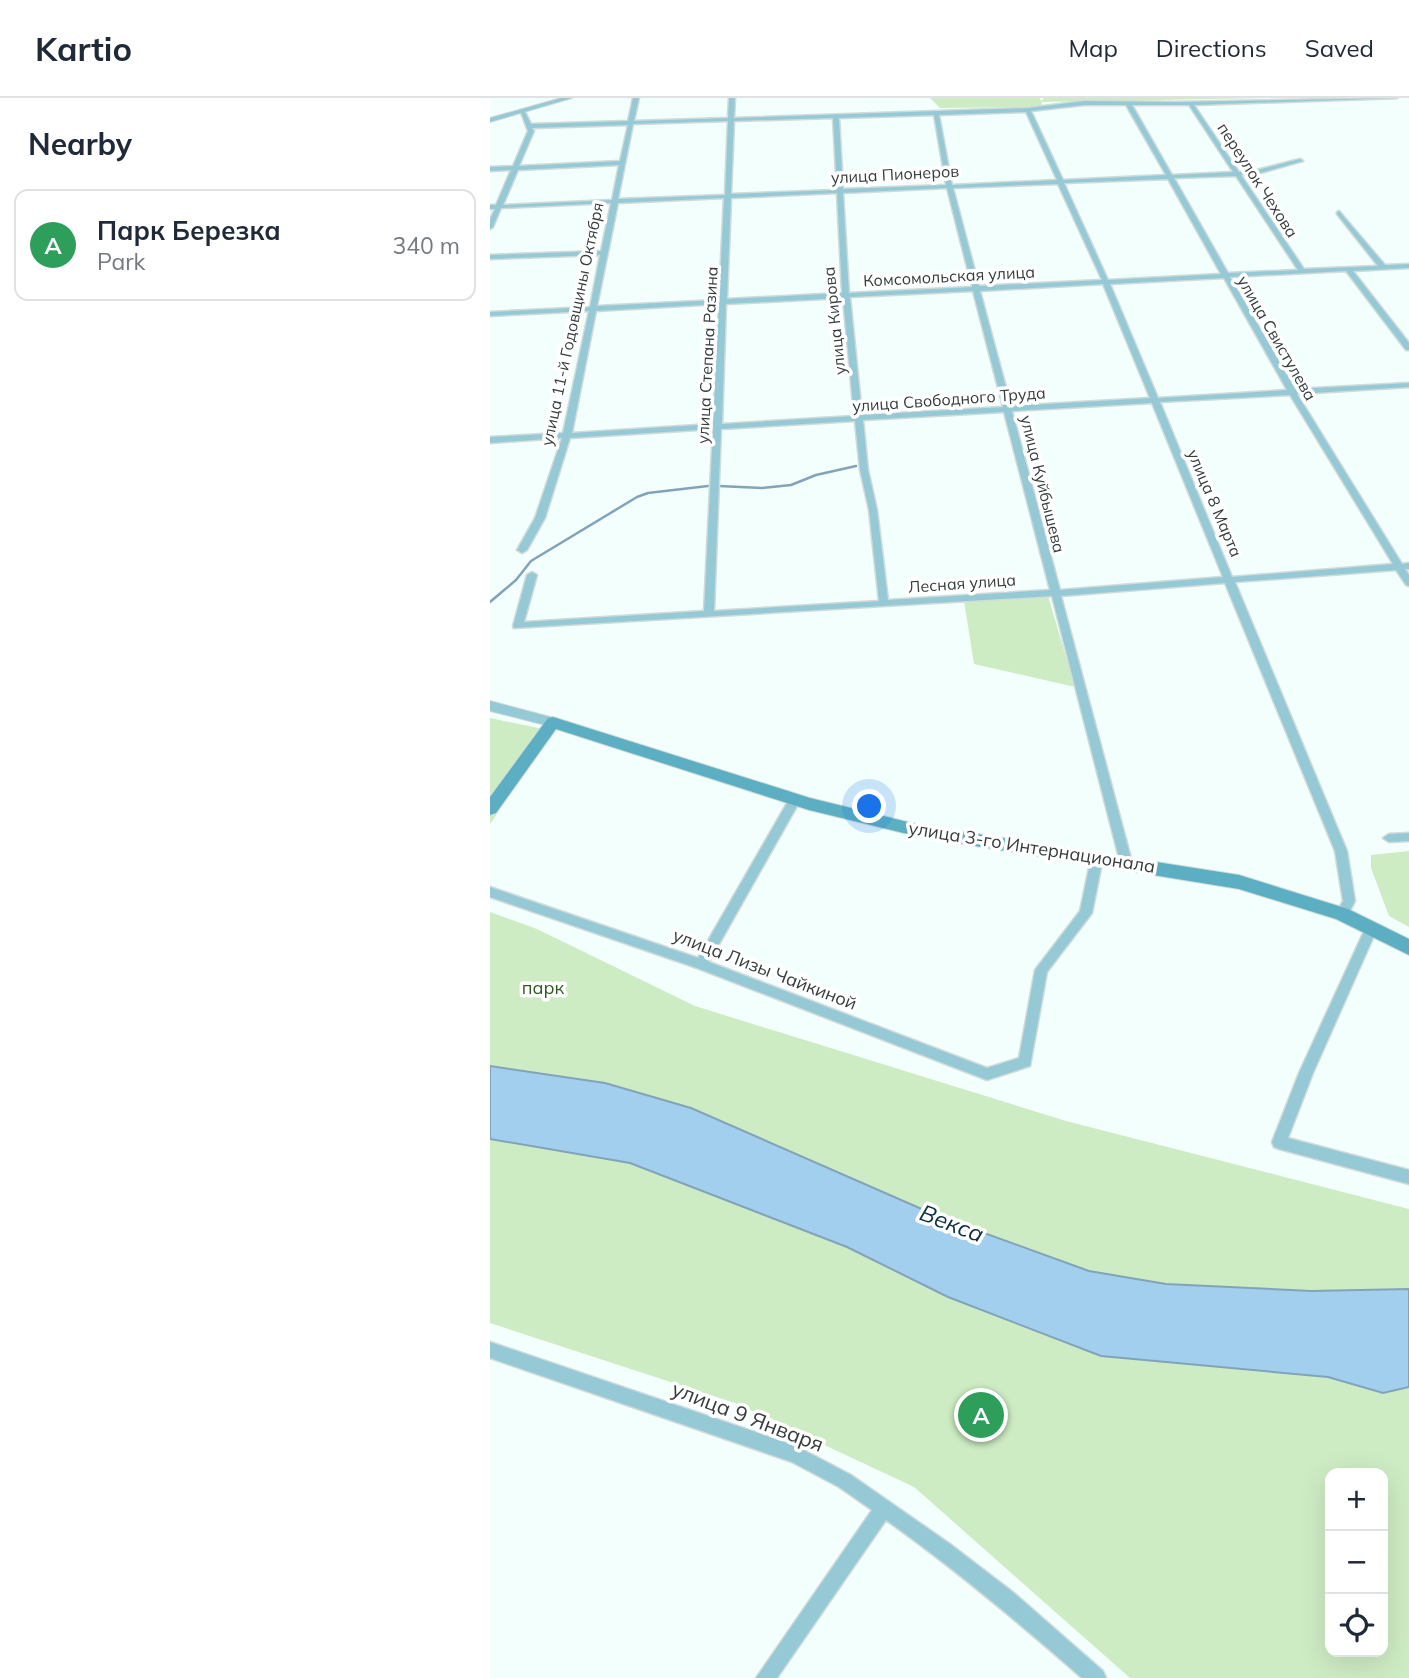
<!DOCTYPE html>
<html lang="en">
<head>
<meta charset="utf-8">
<style>
  body { margin:0; font-family:Mulish,sans-serif; background:#f2f2f3; color:#1f2937 }
  .controls { position:absolute; right:21px; bottom:21px; display:grid; overflow:hidden; border-radius:14px; box-shadow:0 7px 28px #0002 }
  .controls button { width:63px; height:63px; display:grid; place-items:center; padding:0; border:0; border-bottom:2px solid #e0e1e3; background:#fff; color:#1f2937; font:35px sans-serif }
  .you { position:absolute; left:380px; top:709px; width:24px; height:24px; margin:-18px; border:5px solid #fff; border-radius:50%; background:#1a73e8; box-shadow:0 0 0 10px #1a73e833 }
  .badge { display:grid; place-items:center; width:46px; height:46px; border-radius:50%; background:#9e6026; color:#fff; font-size:23px; font-weight:700 }
  .pin { position:absolute; translate:-50% -50%; border:4px solid #fff; box-shadow:0 2px 7px #0006 }
  .list { margin:0; padding:0; list-style:none }
  h2 { display:flex; justify-content:space-between; align-items:center; height:91px; margin:0; padding:0 28px; font-size:30px }
  h2 small { font-size:23px; font-weight:400; color:#747a83 }
  .list li { display:grid; grid-template-columns:46px 1fr auto; gap:21px; align-items:center; box-sizing:border-box; height:112px; margin:0 14px 14px; padding:0 14px; border:2px solid #e0e1e3; border-radius:14px }
  .list b { display:block; font-size:26px; white-space:nowrap }
  .list p { margin:0; font-size:23px; white-space:nowrap; color:#747a83 }
  .list em { font-size:23px; font-style:normal; color:#747a83 }
  .icon { flex:none; width:38px; height:38px; fill:none; stroke:currentColor; stroke-width:2; stroke-linecap:round; stroke-linejoin:round }
  .map { position:relative; flex:none; width:919px; height:1580px; overflow:hidden }
  header { display:flex; align-items:center; gap:42px; box-sizing:border-box; height:98px; padding:0 35px; background:#fff; border-bottom:2px solid #e0e1e3 }
  header strong { font-size:33px }
  nav { display:flex; gap:38px; margin-inline-start:auto; font-size:24px }
  main { display:flex }
  aside { flex:1; background:#fff }
  .map>svg:first-child { display:block }
</style>
</head>
<body>
<header>
<strong>Kartio</strong>
<nav><a>Map</a><a>Directions</a><a>Saved</a></nav>
</header>
<main>
<aside>
<h2>Nearby<small></small></h2>
<ul class="list">
<li><span class="badge" style="background:#2e9e5b">A</span><div><b>Парк Березка</b><p>Park</p></div><em>340 m</em></li>
</ul>
</aside>
<div class="map">
<svg width="919" height="1580" viewBox="0 0 919 1580">
  <rect width="100%" height="100%" fill="#f3fffd"/>
  <path fill="#ceecc4" fill-rule="evenodd" d="M440 0H550L551 3 554 0H776L552 4 551 9 450 10Z
    M558 498 585 589 484 566 474 503Z
    M0 620 63 633 0 726Z
    M919 753V829L899 818 881 770V757Z
    M0 814 47 831 205 908 576 1023 919 1111V1191L821 1193 676 1186 599 1173 450 1119 201 1010 115 985 0 968Z
    M0 1041 140 1065 357 1149 458 1199 611 1258 838 1279 893 1295 919 1289V1580H640L424 1389 245 1305 0 1225ZM840 1375H893V1554H840Z"/>
  <path fill="#a3cfef" stroke="#82a3b9" stroke-width="2" d="M0 968 115 985 201 1010 450 1119 599 1173 676 1186 821 1193 919 1191V1289L893 1295 838 1279 611 1258 458 1199 357 1149 140 1065 0 1041Z"/>
  <g fill="none" stroke-linecap="round" stroke-linejoin="round">
    <path stroke="#82a3b9" stroke-width="2.5" d="M229 388 272 390 301 387 326 377 366 368
      M0 504 26 482 41 463 147 399 158 395 218 388"/>
    <g stroke="#d1dcda" stroke-width="3">
      <path id="minor" d="M143 0H149L144 23 238 20 239 0H245L244 20 538 10 594 3 687 4 907 0 704 7 749 74 763 73 810 61 813 63 763 77H751L814 171 888 168 847 116V114L849 113 895 167 919 166V170L863 173 919 245V252H916L856 173 740 179 805 291 919 285V289L807 296 912 466 919 465V471H915L919 477V488L916 487 906 472 745 484 857 753 865 803 856 820H848L846 816 853 803 845 753 735 485 571 498 642 764 636 769 630 764 562 498 24 530 23 528 37 477 42 474 47 477 34 524 214 513 223 331 80 340 55 420 37 452 32 455 27 452 45 420 72 340 0 345V339L73 335 99 213 0 218V214L100 209 110 157 0 161V157L111 153 121 105 11 110 3 129 0 131V121L5 111H0V107H6L21 72 0 73V69L23 68 38 33 30 12H34L41 26 138 23ZM594 7H636L676 77 573 82 541 13ZM642 7H699L743 74 682 77ZM536 14 567 82 462 87 449 17ZM444 17 456 87 353 91 349 20ZM343 20 347 92 241 96 244 23ZM238 23 235 97 128 101 143 26ZM138 27 130 63 29 68 44 33 42 30ZM129 67 122 102 13 107 28 72ZM746 78 808 172 738 175 684 80ZM678 81 731 176 618 182 574 85ZM568 86 612 182 489 188 463 90ZM457 90 482 189 359 195 353 95ZM347 95 352 195 237 201 241 100ZM234 100 229 202 107 208 128 105ZM734 180 797 292 668 300 620 186ZM613 186 660 300 521 308 490 193ZM483 193 513 309 372 317 360 199ZM353 200 364 318 232 326 236 206ZM229 206 223 326 82 335 106 213ZM800 297 903 466 742 479 670 304ZM662 305 733 479 570 492 522 313ZM514 314 560 492 398 502 387 412 378 372 373 322ZM365 323 370 372 379 412 389 503 224 513 231 331Z
        M305 697 311 701 219 864 497 970 529 960 545 872 590 813 601 760 603 757H611L613 760 602 815 557 874 540 968 497 982 207 870 0 799V789L208 860 301 698Z
        M919 735V743L899 744 893 740 899 736Z
        M881 826 885 827 887 831 823 975 798 1040 919 1072V1086L789 1051 784 1049 782 1044 809 975 875 831 877 827Z
        M0 1244 306 1348 361 1377 460 1446 524 1495 613 1573 616 1580H592C528 1524 465 1471 396 1422L287 1580H266L382 1412 349 1389 302 1364 0 1260Z"/>
    </g>
    <g stroke="#d1dcda" stroke-width="2">
      <path id="tertiary" d="M71 0H82L0 24V20Z
        M0 603 68 621 70 624 63 629 0 613Z"/>
    </g>
    <g stroke="#d1dcda" stroke-width="2">
      <path id="secondary" d="M63 619 320 700 430 727 749 777 858 811 919 841V857L846 821 749 791 430 739 319 712 66 631 6 715 0 717V699L58 620Z"/>
    </g>
    <use href="#minor" fill="#96c9d6" fill-rule="evenodd"/>
    <use href="#tertiary" fill="#96c9d6" fill-rule="evenodd"/>
    <use href="#secondary" fill="#5cafc2" fill-rule="evenodd"/>
  </g>
  <g text-anchor="middle" dominant-baseline="central" stroke-width="7" stroke-linejoin="round" paint-order="stroke">
    <g font-size="16" fill="#353c3c" stroke="#fff">
      <text transform="translate(405 76) rotate(-3)">улица Пионеров</text>
      <text transform="translate(768 82) rotate(57)">переулок Чехова</text>
      <text transform="translate(459 178) rotate(-3)">Комсомольская улица</text>
      <text transform="translate(344 223) rotate(-96)">улица Кирова</text>
      <text transform="translate(82 226) rotate(-78)">улица 11-й Годовщины Октября</text>
      <text transform="translate(787 240) rotate(60)">улица Свистулева</text>
      <text transform="translate(217 257) rotate(-87)">улица Степана Разина</text>
      <text transform="translate(459 301) rotate(-4)">улица Свободного Труда</text>
      <text transform="translate(553 386) rotate(76)">улица Куйбышева</text>
      <text transform="translate(725 405) rotate(67)">улица 8 Марта</text>
      <text transform="translate(472 485) rotate(-4)">Лесная улица</text>
    </g>
    <g font-size="18" fill="#353c3c" stroke="#fff">
      <text transform="translate(542 749) rotate(9)">улица 3-го Интернационала</text>
      <text transform="translate(275 871) rotate(21)">улица Лизы Чайкиной</text>
    </g>
    <g font-size="18" fill="#325922" stroke="#fff">
      <text x="53" y="889">парк</text>
    </g>
    <g font-size="21" fill="#353c3c" stroke="#fff">
      <text transform="translate(258 1318) rotate(21)">улица 9 Января</text>
    </g>
    <g font-size="23" font-style="italic" fill="#0a2e44" stroke="#fff">
      <text transform="translate(462 1125) rotate(21)">Векса</text>
    </g>
  </g>
</svg>
<div class="controls">
<button>+</button>
<button>−</button>
<button><svg class="icon" aria-label="locate" viewBox="0 0 24 24"><circle cx="12" cy="12" r="6"/><path d="M12 2v4M12 18v4M2 12h4M18 12h4"/></svg></button>
</div>
<div class="you"></div>
<div class="pin badge" style="left:491px;top:1317px;background:#2e9e5b">A</div>
</div>
</main>
</body>
</html>
